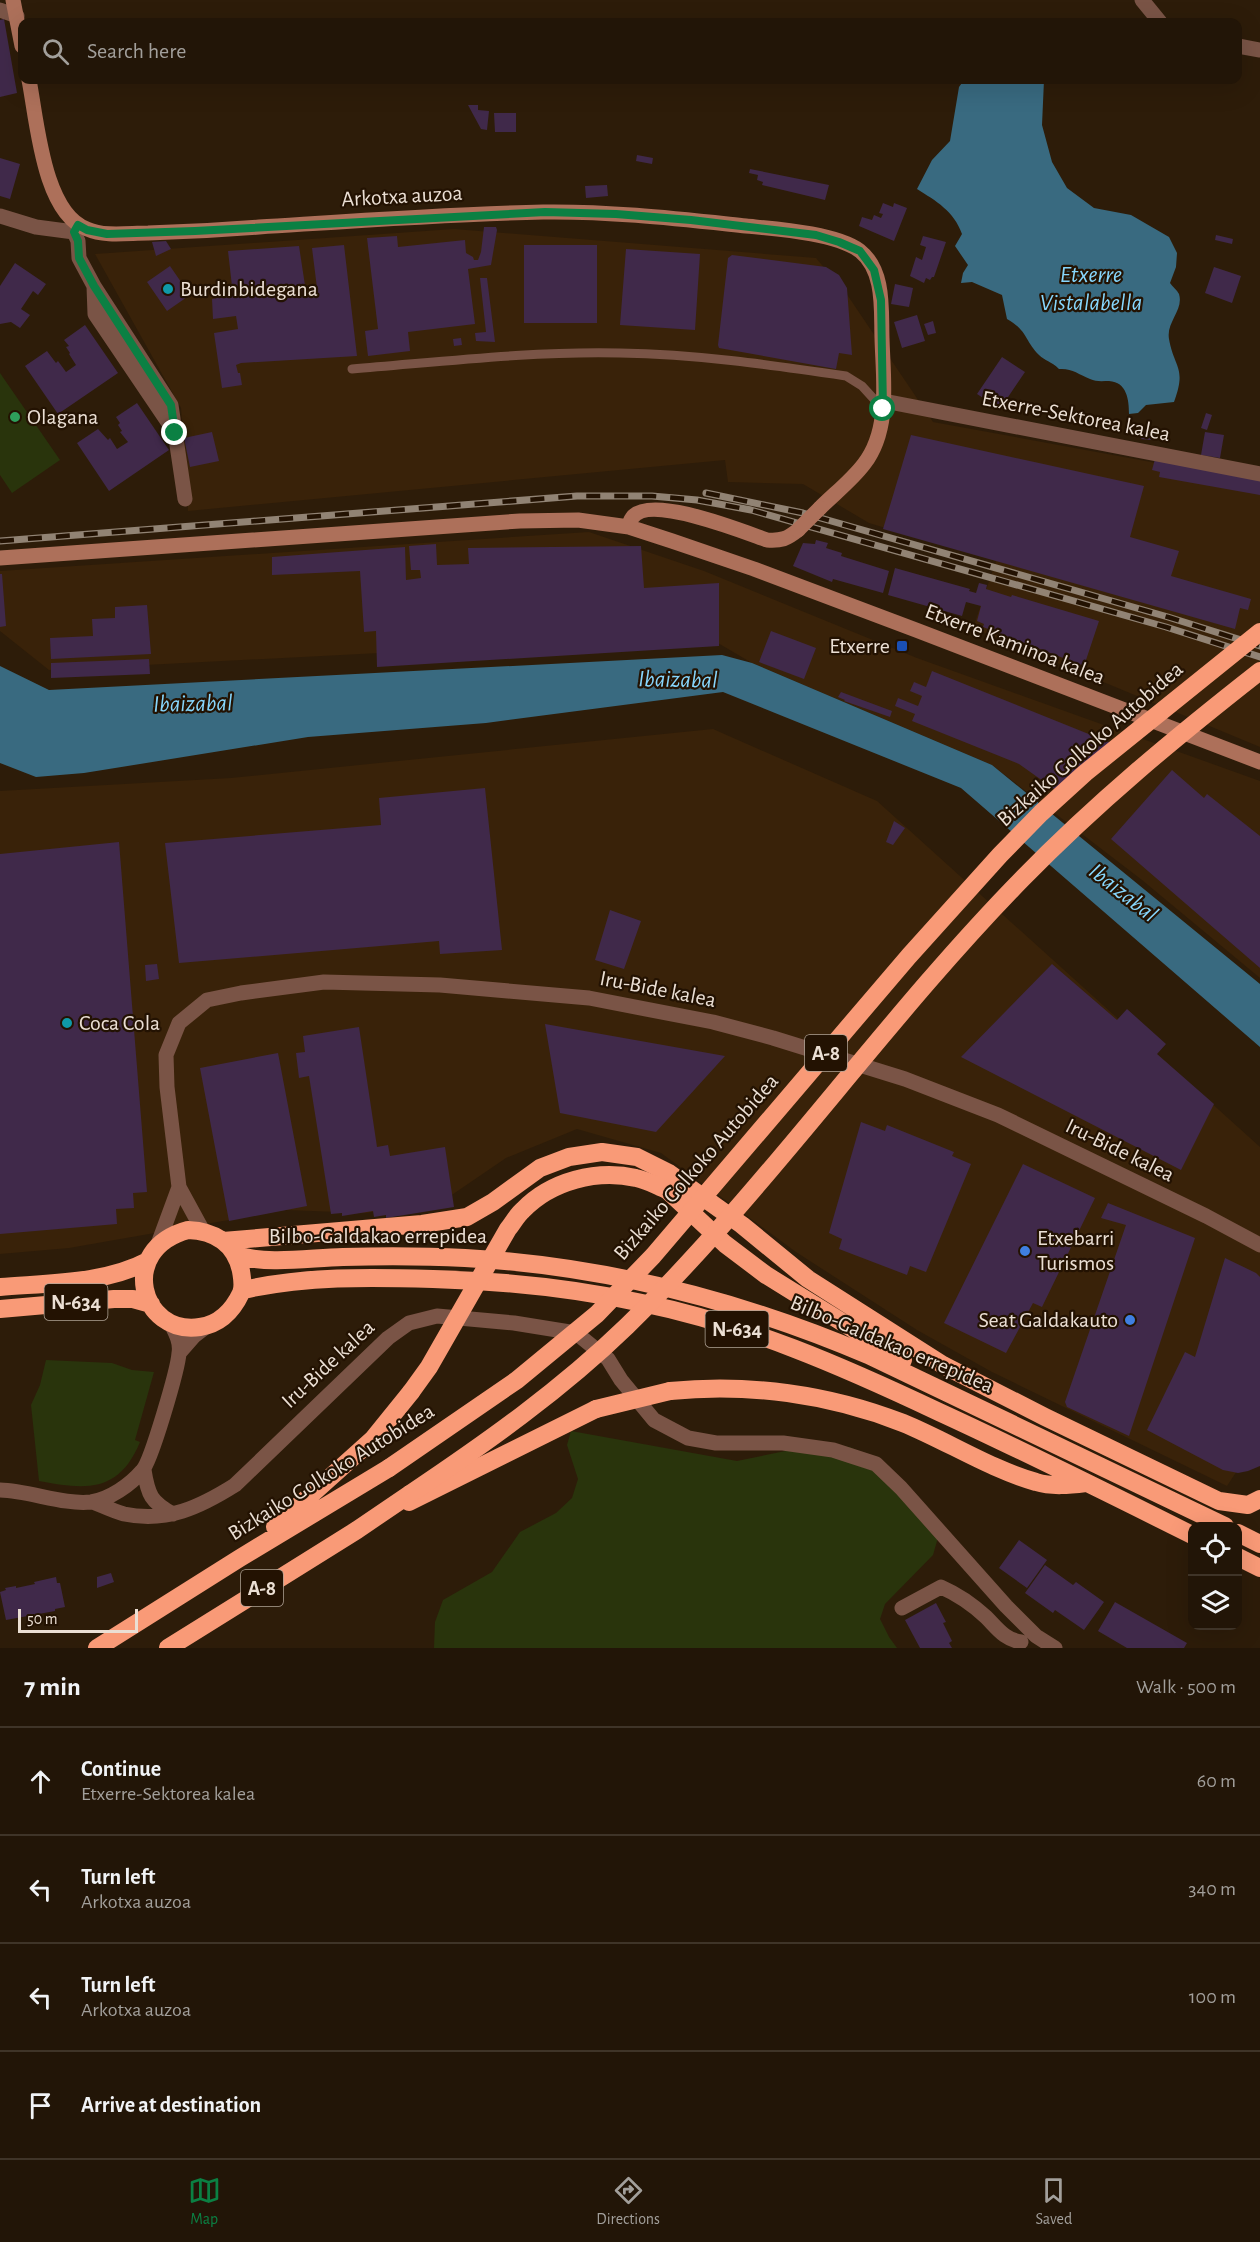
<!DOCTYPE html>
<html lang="en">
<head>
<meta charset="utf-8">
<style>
  body { margin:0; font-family:"Alegreya Sans",sans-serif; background:#2a1e11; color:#f1f3f6 }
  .controls { position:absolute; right:18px; bottom:18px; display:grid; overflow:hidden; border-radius:12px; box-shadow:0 6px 24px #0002 }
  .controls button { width:54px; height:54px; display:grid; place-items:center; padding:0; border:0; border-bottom:2px solid #3f3428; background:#221507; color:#f1f3f6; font:30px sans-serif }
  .scale { position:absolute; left:18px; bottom:15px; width:120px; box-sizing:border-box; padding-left:6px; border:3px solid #ebdfd4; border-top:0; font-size:16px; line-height:21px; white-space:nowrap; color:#ebdfd4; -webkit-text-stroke:4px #231202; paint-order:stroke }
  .stop { position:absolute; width:18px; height:18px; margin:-14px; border:4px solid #0b8043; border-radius:50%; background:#fff }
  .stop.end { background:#0b8043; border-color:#fff; box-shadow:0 2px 6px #0008 }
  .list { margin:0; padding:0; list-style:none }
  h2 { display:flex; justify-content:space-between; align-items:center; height:78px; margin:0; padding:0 24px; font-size:26px }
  h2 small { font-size:20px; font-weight:400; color:#a29f9b }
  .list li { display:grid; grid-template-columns:39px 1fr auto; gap:18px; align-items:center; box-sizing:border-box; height:108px; padding:0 24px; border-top:2px solid #3f3428 }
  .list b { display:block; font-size:22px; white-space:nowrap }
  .list p { margin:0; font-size:20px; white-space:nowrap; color:#a29f9b }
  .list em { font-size:20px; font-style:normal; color:#a29f9b }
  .icon { flex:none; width:33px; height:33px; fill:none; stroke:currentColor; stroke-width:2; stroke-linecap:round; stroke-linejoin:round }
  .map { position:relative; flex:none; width:1260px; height:1648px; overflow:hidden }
  .search { position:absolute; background:#221507; box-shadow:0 6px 24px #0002; left:18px; right:18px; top:18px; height:66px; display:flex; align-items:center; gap:15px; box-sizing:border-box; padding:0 21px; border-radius:12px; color:#a29f9b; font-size:22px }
  .sheet { height:510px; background:#221507 }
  nav { display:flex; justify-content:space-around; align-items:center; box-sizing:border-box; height:84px; border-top:2px solid #3f3428; background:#221507; font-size:16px; color:#a29f9b }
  nav a { display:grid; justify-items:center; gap:3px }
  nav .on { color:#0b8043 }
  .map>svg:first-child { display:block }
</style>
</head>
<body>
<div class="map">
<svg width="1260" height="1648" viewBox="0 0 1260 1648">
  <rect width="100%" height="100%" fill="#2d1c09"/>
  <path fill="#392209" d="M454 229 816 258 848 296 933 422 1260 482V747L973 628 996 561 869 523 803 484 728 482 725 460 188 511 181 408 95 254Z
    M589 532 704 571 917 658 1260 781V978L1142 880 992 765 752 663 706 636 49 670 0 631V571Z
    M713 729 877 801 1260 1147V1436L1227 1486 992 1372 917 1330 796 1252 661 1153 577 1129 506 1158 440 1203 365 1213 286 1210 69 1248 0 1254V791L231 778Z"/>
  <path fill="#29340c" d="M0 373 60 460 12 493 0 475Z
    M46 1360 112 1363 132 1370 154 1372 135 1440 140 1442C119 1493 86 1490 39 1481L31 1405 40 1385Z
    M571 1431 737 1461 815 1445 850 1447 878 1460 939 1534 933 1555 885 1604 880 1619 889 1637 897 1648H434L435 1622 443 1600 492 1572 520 1532 556 1513 572 1498 578 1479 567 1445Z"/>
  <path fill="#396a80" d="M964 80H1044L1042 125 1052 162 1067 188 1094 208 1131 215 1169 237 1177 253 1176 267 1170 283C1172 286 1177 290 1179 294 1184 310 1166 322 1169 339 1174 368 1187 367 1174 402L1146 405 1138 413 1129 414C1129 400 1127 382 1109 381 1103 381 1096 382 1090 379 1078 374 1072 368 1059 369 1051 361 1045 361 1039 355 1024 340 1028 331 1007 319L1002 295 972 282 961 283 963 273 968 265 955 246 962 234C954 211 936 201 917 189L932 160 950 141 959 87Z
    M722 655 752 663 992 765 1260 984V1047L961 788 723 692 486 723 308 737 84 773 36 777 0 763V666L49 690Z"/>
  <path fill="#40294a" d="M4 19 17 93 0 97V20Z
    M468 105H478V110L489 111 487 130 481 129Z
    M494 113H516V132H495Z
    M637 155 653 158 652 164 636 161Z
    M0 158 20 164 10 199 0 196Z
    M750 169 829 185 825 200 762 185 763 182 757 180 758 175 749 173Z
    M607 185 608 196 586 198 585 186Z
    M883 203 893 207 894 203 907 208 894 241 859 226 862 217 872 220 874 215 881 218 883 214 879 213Z
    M484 227H496L497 230 491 265 468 269 475 324 408 332 410 351 368 356 365 331 378 329 367 238 397 236 398 247 465 240 466 253 473 257 474 260H478L481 252Z
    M1216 235 1233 239 1232 244 1215 240Z
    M923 236 946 242 934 277H932L930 280 926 278 924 283 910 276 916 257 922 260 926 247 920 245Z
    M166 241 171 249 156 256 152 242Z
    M344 245 357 356 241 363 236 365 238 373H240L242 385 222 388 214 333 238 329 236 316 213 319 212 299 233 295 228 251 299 246 306 292 315 291 317 288 312 248Z
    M524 245H597V323H524Z
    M626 249 700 254 695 330 620 325Z
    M732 255 826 267 839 275 847 288 852 355 839 353 836 369 719 348 718 345 728 258Z
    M15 263 46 284 38 295 33 291 21 309 30 315 20 328 11 322 0 324V286Z
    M170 266 190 295 167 311 147 282Z
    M1214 267 1241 276 1232 303 1205 293Z
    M480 278H487L495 342 476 341 475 333 486 332Z
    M895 284 913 288 909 307 891 304Z
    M917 315 925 341 902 348 894 322Z
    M933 321 936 333 928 335 924 324Z
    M85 325 118 373 58 414 25 366 47 351 56 363 58 361 66 372 76 365 69 354 70 353 66 347 69 346 64 340Z
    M461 338 462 345 454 346 453 339Z
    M1002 357 1025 372 1000 409 977 394Z
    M137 403 169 450 109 491 77 443 98 429 108 440 110 438 117 449 128 442 120 432 122 431 118 425 120 423 116 417Z
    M1206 413 1212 415 1207 430 1201 428Z
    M1142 430 1152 431 1151 440 1141 439Z
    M212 432 219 461 190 467 184 438Z
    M1205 432 1224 435 1220 458 1201 455Z
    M911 435 1144 486 1130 537 1179 551 1171 576 1251 599 1248 610 1240 608 1235 629 883 529Z
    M1155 459 1260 480V495L1159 477 1160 472 1152 470Z
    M816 540 828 543 826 548 842 553 841 556 889 571 883 593 833 579 832 582 793 566 803 543 815 544Z
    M436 544 437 565 469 564 468 548 641 546 644 588 719 583V646L377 667 376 631 364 632 360 571 272 575V557L405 547 406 580 421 578 420 570H411L409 546Z
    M895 568 970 589 969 591 976 593 979 583 987 585 986 589 1011 597 1012 595 1099 621 1084 666 983 627 984 624 977 621 981 606 966 602 962 616 888 595Z
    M0 574H2L6 626 0 627Z
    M147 605 151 654 51 659 50 638 93 636 92 619 115 618V607Z
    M771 631 816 648 804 679 759 662Z
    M149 659 150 674 51 678V663Z
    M932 671 1111 743 1057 791 1019 764 912 721 915 714 895 706 898 698 918 706 922 696 910 691 914 682 926 687Z
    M841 692 892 711 890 717 844 701 845 700 838 697Z
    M1172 770 1204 798 1207 794 1260 836V968L1111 839Z
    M485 788 502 950 440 954 439 941 179 963 165 843 381 825 379 798Z
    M894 821 905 828 893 845 886 842Z
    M119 842 147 1192 133 1193 134 1208 116 1209 117 1224 0 1234V854Z
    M610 910 641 921 624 969 595 960Z
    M157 964 159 979 146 981 145 965Z
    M1052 964 1117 1020 1127 1009 1166 1044 1157 1054 1214 1104 1181 1170 961 1057Z
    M545 1024 725 1056 656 1132 560 1113Z
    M359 1027 377 1147 388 1145 390 1156 445 1147 454 1207 386 1218V1215L374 1217 373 1211 342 1216V1213L331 1214 309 1076 299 1078 296 1053 305 1052 303 1036Z
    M278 1053 307 1206 229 1221 200 1068Z
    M861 1122 885 1131 887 1125 954 1152 952 1156 971 1164 926 1272 910 1266 907 1275 839 1249 842 1239 829 1233Z
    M1023 1164 1095 1198 1042 1307 1033 1303 1006 1353 944 1323Z
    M1108 1203 1195 1238 1129 1436 1067 1407 1065 1402 1126 1225 1101 1218Z
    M1225 1258 1256 1273 1260 1277V1466L1248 1471 1238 1473 1223 1470 1147 1430 1185 1352 1195 1357Z
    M1019 1540 1047 1560 1027 1588 999 1568Z
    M1045 1565 1073 1585 1076 1582 1104 1602 1084 1630 1055 1610 1053 1613 1025 1593Z
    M111 1573 114 1582 97 1588V1577Z
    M56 1577 57 1583H60L65 1607 55 1609V1611L6 1620 0 1592 6 1590 5 1588 16 1586V1588L35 1584 34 1582Z
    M1115 1602 1187 1643 1184 1648H1127L1098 1631Z
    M936 1603 946 1622 943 1623 952 1641 949 1643 952 1648H920L905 1620Z"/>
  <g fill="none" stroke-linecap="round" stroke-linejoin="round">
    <path stroke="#7a5446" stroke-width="9" d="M352 369C440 362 530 351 620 353 696 354 771 365 846 376L862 386 883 409"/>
    <path stroke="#7a5446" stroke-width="15" d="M1142 0 1160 22
      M0 10 17 16
      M1238 46 1260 50
      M0 216 36 227 74 232 78 225
      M74 232 78 241 79 258 94 286 171 405 185 499
      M94 286 95 314 172 428
      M884 401 1260 474
      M203 1231 179 1187 167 1087 166 1055 179 1023 207 1000 241 993 324 982 440 985 589 998 713 1022 773 1038 905 1079 998 1115 1206 1216 1260 1245
      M158 1244 179 1187
      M180 1352 194 1336 207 1326
      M144 1470C148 1495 151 1502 173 1514
      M0 1490C30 1491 64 1505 91 1502 110 1499 130 1485 142 1471 151 1462 178 1369 179 1353 181 1342 175 1332 170 1322
      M93 1502C103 1506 113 1511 124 1514 167 1523 200 1507 235 1485L388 1338 409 1323 437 1316 514 1323 576 1333 608 1359 621 1380 654 1420 688 1438 716 1443H783L833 1450 876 1464 901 1488 1006 1606 1036 1636 1055 1648
      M902 1608 941 1587C957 1594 973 1605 986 1617 998 1629 1004 1639 1021 1642"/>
    <path stroke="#ad705a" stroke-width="15" d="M13 0 22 46
      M29 80C37 120 43 213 87 229 105 237 128 233 148 233 185 232 222 230 259 227 353 221 448 214 543 212 610 211 679 219 746 226 776 229 836 233 860 251 885 271 881 310 882 338 883 379 891 429 864 464 852 480 834 494 820 508
      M629 527C630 524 630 520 632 518 648 493 744 532 767 540 781 541 787 539 798 530
      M0 558 520 521 578 520 629 527 672 541 754 569 916 630 1260 762"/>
    <path stroke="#f99a77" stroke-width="18" d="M667 1190 725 1244 766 1275 903 1360
      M188 1230C214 1231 235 1243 241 1271 242 1278 244 1286 241 1293 233 1310 220 1324 200 1327 140 1336 117 1249 188 1230Z
      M223 1241 422 1224 467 1217 493 1202 540 1168 569 1157 602 1152 637 1157 669 1173 742 1225 808 1279 943 1365 1045 1417 1219 1501 1248 1505 1260 1499
      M235 1255C270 1265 307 1258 343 1257 384 1256 424 1256 465 1258 606 1266 739 1300 868 1355L1225 1526
      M0 1287C48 1283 105 1284 148 1261
      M243 1290C305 1276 369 1277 433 1279 503 1281 574 1288 642 1303 746 1324 844 1367 939 1412 1024 1451 1108 1493 1192 1535
      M0 1309 114 1299H133L151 1304
      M670 1391C748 1383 829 1394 903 1423 947 1441 990 1469 1036 1482 1052 1487 1070 1485 1086 1483
      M409 1502 596 1409
      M275 1527 373 1439 411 1392
      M1238 1533 1260 1544
      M1238 1557 1260 1568
      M97 1648 240 1558 389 1468
      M168 1648 357 1530 410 1494"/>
    <g stroke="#918374" stroke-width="7">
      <path id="rail" d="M706 493 803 513 1168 617 1260 646
        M0 541 577 496H652L697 500 751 510 1166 627 1260 657"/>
    </g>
    <use href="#rail" stroke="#231202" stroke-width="4.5" stroke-dasharray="14" stroke-linecap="butt"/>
    <path stroke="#ad705a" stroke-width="15" d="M798 530 820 508"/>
    <path stroke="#f99a77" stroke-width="18" d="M411 1392 429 1367 508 1229C513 1223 517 1215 523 1210 551 1181 597 1169 636 1178 647 1180 657 1186 667 1190
      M596 1409 670 1391
      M389 1468 517 1380 597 1314 653 1256 909 956 1000 855 1041 813 1085 773 1260 632
      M410 1494C486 1443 561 1390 627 1326 769 1187 883 1021 1022 879 1096 803 1177 736 1260 671"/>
  </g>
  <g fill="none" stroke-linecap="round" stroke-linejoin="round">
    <path stroke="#0b8043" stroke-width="8" d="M175 433 171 405 94 286 79 258 78 241 74 232 78 225 87 230 107 234 195 231 545 212 616 214 691 220 816 235 839 242 860 251 874 270 881 300 883 409"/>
  </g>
  <g fill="#0f9aa8" stroke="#231202" stroke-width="2">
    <circle cx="168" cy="289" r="6"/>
    <circle cx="67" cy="1023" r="6"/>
  </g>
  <circle fill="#2e9e5b" stroke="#231202" stroke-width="2" cx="15" cy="417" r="6"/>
  <rect fill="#1a4fb4" stroke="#231202" stroke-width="2" x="896" y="640" width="12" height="12" rx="3"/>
  <g fill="#3f7fe0" stroke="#231202" stroke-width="2">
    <circle cx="1025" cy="1251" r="6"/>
    <circle cx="1130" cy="1320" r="6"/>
  </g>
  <g text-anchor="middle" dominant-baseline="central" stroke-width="4.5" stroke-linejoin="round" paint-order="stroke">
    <g fill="#231202" stroke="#afa295" stroke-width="1.5">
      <rect x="805" y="1035" width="42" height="36" rx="4.5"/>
      <rect x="44.5" y="1284" width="63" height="36" rx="4.5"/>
      <rect x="705.5" y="1311" width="63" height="36" rx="4.5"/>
      <rect x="241" y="1570" width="42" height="36" rx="4.5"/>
    </g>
    <g font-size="21" font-weight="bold" fill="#ebdfd4">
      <text x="826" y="1053">A-8</text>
      <text x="76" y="1302">N-634</text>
      <text x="737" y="1329">N-634</text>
      <text x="262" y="1588">A-8</text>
    </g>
    <g font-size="22" fill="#ebdfd4" stroke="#231202">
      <text transform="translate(402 196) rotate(-3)">Arkotxa auzoa</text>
      <text transform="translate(1076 416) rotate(11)">Etxerre-Sektorea kalea</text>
      <text transform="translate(1015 644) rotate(21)">Etxerre Kaminoa kalea</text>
      <text transform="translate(1090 744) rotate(-41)">Bizkaiko Golkoko Autobidea</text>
      <text transform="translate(658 989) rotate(11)">Iru-Bide kalea</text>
      <text transform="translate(1120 1150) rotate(26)">Iru-Bide kalea</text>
      <text transform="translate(696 1167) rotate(-49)">Bizkaiko Golkoko Autobidea</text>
      <text x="378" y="1236">Bilbo-Galdakao errepidea</text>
      <text transform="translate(892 1344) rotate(23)">Bilbo-Galdakao errepidea</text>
      <text transform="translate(328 1364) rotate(-43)">Iru-Bide kalea</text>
      <text transform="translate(331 1472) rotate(-32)">Bizkaiko Golkoko Autobidea</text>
    </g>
    <g font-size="22" fill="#ebdfd4" stroke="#231202" text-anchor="start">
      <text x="180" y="289">Burdinbidegana</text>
      <text x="27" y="417">Olagana</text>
      <text x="890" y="646" text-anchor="end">Etxerre</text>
      <text x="79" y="1023">Coca Cola</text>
      <text x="1037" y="1238">Etxebarri<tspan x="1037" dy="25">Turismos</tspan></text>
      <text x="1118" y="1320" text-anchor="end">Seat Galdakauto</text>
    </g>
    <g font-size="24" font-style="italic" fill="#87d6fc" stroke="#231202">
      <text x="1091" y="275">Etxerre<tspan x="1091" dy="28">Vistalabella</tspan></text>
      <text transform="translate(678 680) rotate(1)">Ibaizabal</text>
      <text transform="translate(193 704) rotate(-1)">Ibaizabal</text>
      <text transform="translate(1123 893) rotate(38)">Ibaizabal</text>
    </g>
  </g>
</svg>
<div class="controls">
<button><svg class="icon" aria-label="locate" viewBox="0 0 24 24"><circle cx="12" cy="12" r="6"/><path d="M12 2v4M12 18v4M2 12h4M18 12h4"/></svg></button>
<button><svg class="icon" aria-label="layers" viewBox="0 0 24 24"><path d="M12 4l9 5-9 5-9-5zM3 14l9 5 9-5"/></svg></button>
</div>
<div class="scale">50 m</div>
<div class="stop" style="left:883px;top:409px"></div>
<div class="stop end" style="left:175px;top:433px"></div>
<div class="search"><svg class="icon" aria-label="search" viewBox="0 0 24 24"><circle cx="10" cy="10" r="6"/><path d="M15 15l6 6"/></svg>Search here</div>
</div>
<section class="sheet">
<h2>7 min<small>Walk · 500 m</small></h2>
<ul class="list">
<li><svg class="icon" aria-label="ahead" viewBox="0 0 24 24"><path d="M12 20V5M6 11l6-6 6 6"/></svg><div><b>Continue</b><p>Etxerre-Sektorea kalea</p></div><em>60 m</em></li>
<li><svg class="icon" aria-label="left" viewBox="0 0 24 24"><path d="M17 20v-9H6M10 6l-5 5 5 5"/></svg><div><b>Turn left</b><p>Arkotxa auzoa</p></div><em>340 m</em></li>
<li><svg class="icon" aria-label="left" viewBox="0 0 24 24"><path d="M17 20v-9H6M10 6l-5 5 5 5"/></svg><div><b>Turn left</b><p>Arkotxa auzoa</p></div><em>100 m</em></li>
<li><svg class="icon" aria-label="arrive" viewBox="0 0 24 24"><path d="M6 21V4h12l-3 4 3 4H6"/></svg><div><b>Arrive at destination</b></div></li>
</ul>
</section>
<nav>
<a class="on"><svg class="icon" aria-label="map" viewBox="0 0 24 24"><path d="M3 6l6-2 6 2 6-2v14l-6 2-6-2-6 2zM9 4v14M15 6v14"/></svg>Map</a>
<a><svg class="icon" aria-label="directions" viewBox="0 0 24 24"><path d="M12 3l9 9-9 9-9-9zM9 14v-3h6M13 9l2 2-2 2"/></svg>Directions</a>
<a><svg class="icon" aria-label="saved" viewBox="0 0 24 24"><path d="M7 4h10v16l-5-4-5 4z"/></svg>Saved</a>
</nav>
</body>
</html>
